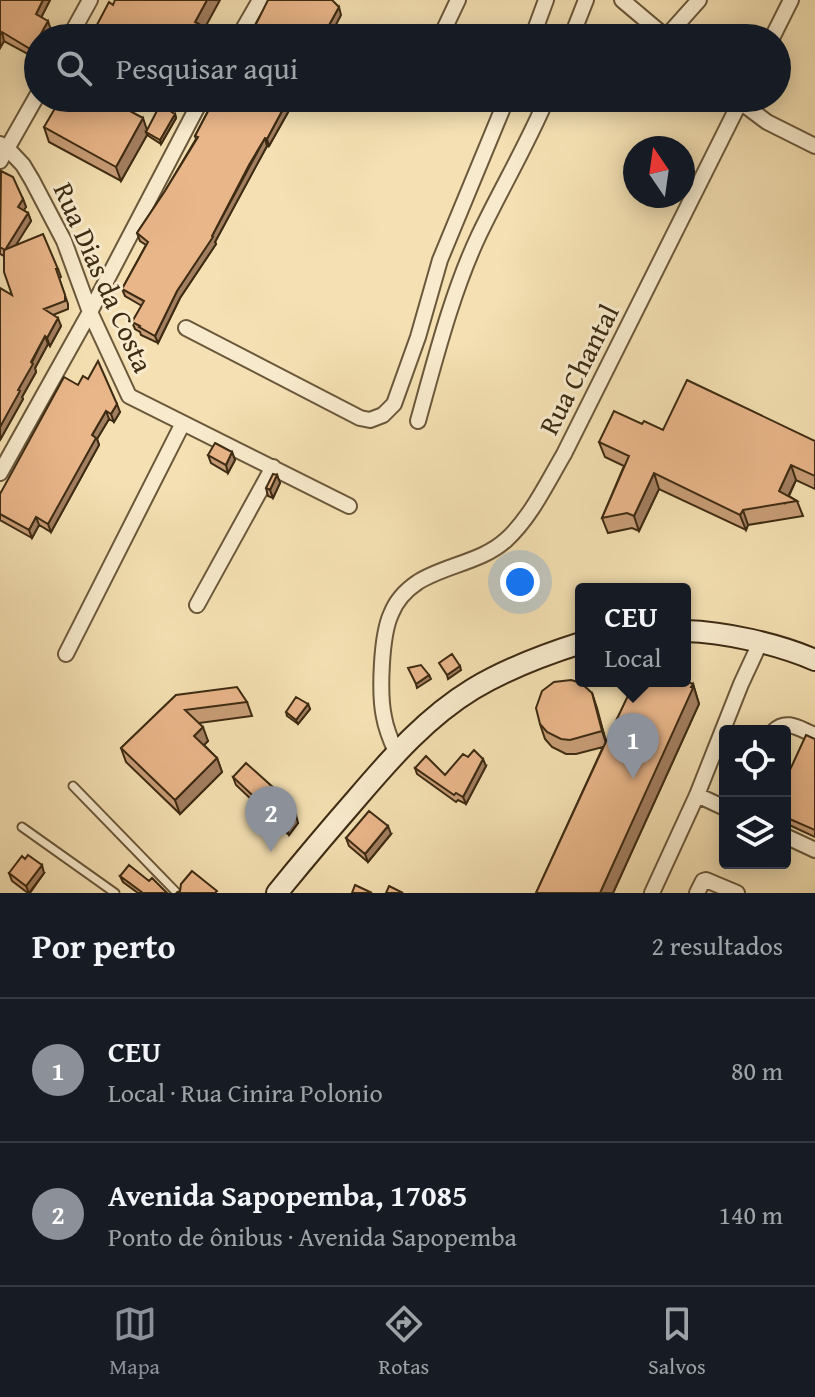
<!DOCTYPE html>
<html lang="pt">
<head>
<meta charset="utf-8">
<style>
  body { margin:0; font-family:"Gentium Book Plus",serif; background:#242831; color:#f1f3f6 }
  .controls { position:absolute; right:24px; bottom:24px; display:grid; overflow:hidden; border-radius:8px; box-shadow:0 4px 20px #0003 }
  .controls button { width:72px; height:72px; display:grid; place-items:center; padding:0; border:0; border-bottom:2px solid #363941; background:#171b24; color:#f1f3f6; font:40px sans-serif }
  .compass { position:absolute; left:623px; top:136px; width:72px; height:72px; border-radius:50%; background:#171b24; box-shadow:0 4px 20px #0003; rotate:347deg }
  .you { position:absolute; left:520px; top:582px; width:28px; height:28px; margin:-20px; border:6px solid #fff; border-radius:50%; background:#1a73e8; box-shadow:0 0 0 12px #1a73e833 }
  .badge { display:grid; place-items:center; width:52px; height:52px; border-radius:50%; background:#8c9099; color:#fff; font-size:26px; font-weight:700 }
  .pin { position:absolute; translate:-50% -66px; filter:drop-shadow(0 2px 4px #0008) }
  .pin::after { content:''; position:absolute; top:42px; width:28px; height:24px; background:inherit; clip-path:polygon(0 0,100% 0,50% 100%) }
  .popup { position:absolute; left:575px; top:583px; width:116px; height:104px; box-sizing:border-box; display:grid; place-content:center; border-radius:8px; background:#171b24; filter:drop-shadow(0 2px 6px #0005); font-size:26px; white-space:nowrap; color:#9ea1a6 }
  .popup b { font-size:30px; color:#f1f3f6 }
  .popup::after { content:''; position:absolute; left:50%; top:100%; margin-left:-16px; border:16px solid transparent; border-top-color:#171b24 }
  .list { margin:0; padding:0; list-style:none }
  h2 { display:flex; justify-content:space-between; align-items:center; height:104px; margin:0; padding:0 32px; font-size:34px }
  h2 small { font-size:26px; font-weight:400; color:#9ea1a6 }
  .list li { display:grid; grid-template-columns:52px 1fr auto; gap:24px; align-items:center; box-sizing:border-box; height:144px; padding:0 32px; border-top:2px solid #363941 }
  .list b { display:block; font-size:30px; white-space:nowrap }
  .list p { margin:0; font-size:26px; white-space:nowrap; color:#9ea1a6 }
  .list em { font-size:26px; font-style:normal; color:#9ea1a6 }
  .icon { flex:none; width:44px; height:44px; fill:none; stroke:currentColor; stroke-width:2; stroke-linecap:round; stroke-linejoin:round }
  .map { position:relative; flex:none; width:815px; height:893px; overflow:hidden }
  .search { position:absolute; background:#171b24; box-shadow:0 4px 20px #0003; left:24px; right:24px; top:24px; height:88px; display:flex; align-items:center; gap:20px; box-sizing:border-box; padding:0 28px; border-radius:44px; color:#9ea1a6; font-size:30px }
  .sheet { height:392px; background:#171b24 }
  nav { display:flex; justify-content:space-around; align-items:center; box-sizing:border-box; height:112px; border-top:2px solid #363941; background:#171b24; font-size:22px; color:#9ea1a6 }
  nav a { display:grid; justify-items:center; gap:4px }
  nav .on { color:#8c9099 }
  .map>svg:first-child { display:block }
</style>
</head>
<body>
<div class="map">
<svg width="815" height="893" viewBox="0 0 815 893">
  <rect width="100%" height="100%" fill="#f4e0b2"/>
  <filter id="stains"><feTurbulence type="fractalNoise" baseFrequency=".0025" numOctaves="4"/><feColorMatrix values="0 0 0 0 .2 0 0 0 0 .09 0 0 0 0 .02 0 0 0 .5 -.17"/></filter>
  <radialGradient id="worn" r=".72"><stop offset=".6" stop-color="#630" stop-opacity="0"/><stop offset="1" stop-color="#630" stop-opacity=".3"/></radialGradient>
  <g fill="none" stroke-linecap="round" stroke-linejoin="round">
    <g stroke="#6b583b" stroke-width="11">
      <path id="service" d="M73 786 177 893
        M22 827 115 893"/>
    </g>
    <g stroke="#6b583b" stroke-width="18">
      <path id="minor" d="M622 0 667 38
        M666 37 699 0
        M69 38 90 0
        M238 38 260 0
        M440 38 458 0
        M532 38 546 0
        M571 38 586 0
        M772 38 791 0
        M735 98 767 122 815 146
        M0 144 7 148 23 165 32 180 64 241 90 312 129 396 349 506
        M0 161 38 94
        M186 328 360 418 370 420 383 415 394 404 418 337 440 260 507 98
        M418 421C435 360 452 292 479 235 501 189 527 145 547 98
        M0 473 90 312 202 98
        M197 605 273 467
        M66 654 183 423
        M774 731C787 718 801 730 815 735
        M396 752C391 741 386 729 384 717 379 694 381 636 391 614 396 601 406 590 418 582 445 565 482 562 506 540 531 517 547 483 564 454L742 98
        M697 795 725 808
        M785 836 815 850
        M652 893 697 795 741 684 760 643
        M697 893 703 881 706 880 737 893"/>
    </g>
    <g stroke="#3d2b13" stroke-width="24">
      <path id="secondary" d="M685 631C725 632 778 644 815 660
        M277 893C303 861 330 829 357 798 392 757 427 717 473 689 508 668 543 655 581 643"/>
    </g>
    <use href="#service" stroke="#f8ebcd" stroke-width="7"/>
    <use href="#minor" stroke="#f8ebcd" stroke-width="14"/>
    <use href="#secondary" stroke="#f8ebcd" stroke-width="20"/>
  </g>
  <path fill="#c89d77" stroke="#3d2b13" stroke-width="2" d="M0 0H50L41 17 51 30 38 38V53L35 58 4 41 0 48Z
    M117 98 114 102 147 130 175 114 176 118 161 144 147 135 121 181 49 142 44 127Z
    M158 98H176L171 106Z
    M215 98H296L269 146H267L252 173 215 242 216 244 180 298 158 343 141 335 140 332 135 329 132 322 142 306 125 296 122 289 146 245 140 241 137 233 165 191 196 139 195 136Z
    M0 173 23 199 26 207 23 210 28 213 31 221 15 245 58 269 61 277 59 278 68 304V309L53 315 61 326 50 346 48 344 35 368 36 372 22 397 23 399 0 440 12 295 4 256 0 254Z
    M78 385 120 412 114 422 109 419 97 439 99 445 51 532 39 525 32 538 0 520V494Z
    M642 424 663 430 815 441V489L796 480 789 496 797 501 803 516 748 525 746 530 659 489 639 531 632 528 608 533 602 518 624 466 605 457 599 442Z
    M232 452 235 460 228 473 211 463 208 455Z
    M277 475 280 483 273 498 268 496 266 488Z
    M693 684 699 704 613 893H536L603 747 576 754H566L552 747 545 739 540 724 592 693 606 741Z
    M176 695 247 702 252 716 199 723 208 741 204 745 217 758 222 772 180 814 126 762 121 748Z
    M308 704 310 709 298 724 287 716 286 712Z
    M815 739V837L785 823V770L789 772Z
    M486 766 466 804 458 800 456 802 417 774 415 768 445 775Z
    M233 777 276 790 278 799 298 823 289 835 236 785Z
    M391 834 368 862 349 846 346 838Z
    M9 873H44L30 893H28L12 881Z
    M120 876 149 881 167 893H138L123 882Z"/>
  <path fill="#a37f61" stroke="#3d2b13" stroke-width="2" d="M43 0H50L39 22 36 14Z
    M207 0H220L202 33 204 38H191L195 22Z
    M339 7 341 15 329 38H322Z
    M48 21 51 30 47 38H39Z
    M2 32 4 41 0 48V35Z
    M38 40V53L35 58 32 50Z
    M168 98H176L171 106Z
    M289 98H296L269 146 267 139Z
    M175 114 176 118 161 144 160 140Z
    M143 118 148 133 146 132 147 135 121 181 116 167Z
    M265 138 267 146 215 242 216 244 180 298 158 343 155 336 177 291 212 236Z
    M23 199 26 207 21 215 18 207Z
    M28 213 31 221 8 258 5 250Z
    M58 318 61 326 50 346 47 338Z
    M45 336 48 344 35 368 36 372 22 397 23 399 0 440V427Z
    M117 404 120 412 114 422 111 414Z
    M106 411 109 419 97 439 99 445 51 532 48 524 92 435Z
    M232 452 235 460 228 473 226 465Z
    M791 465 796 480 785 503 779 491Z
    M654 473 659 489 639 531 634 516Z
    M277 475 280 483 273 498 270 490Z
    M743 510 748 525 746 530 740 515Z
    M36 517 39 525 32 538 29 530Z
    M460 666 461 670 448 679 447 675Z
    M429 675 431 679 417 688 416 684Z
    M693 684 699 704 613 893H600Z
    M592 693 597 708 607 746 602 731Z
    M308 704 310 709 298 724 296 720Z
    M203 727 208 741 199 750 194 736Z
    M217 758 222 772 180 814 175 800Z
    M483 759 486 766 466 804 463 797Z
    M296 815 298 823 289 835 286 827Z
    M388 826 391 834 368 862 365 854Z
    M42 865 44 873 29 893 26 886Z"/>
  <path fill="#e9b68a" stroke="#3d2b13" stroke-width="2" d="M0 0H43L36 14 48 21 32 50 2 32 0 35Z
    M115 0H207L195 22 199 24 191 38H90L109 2 113 5Z
    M268 0H332L339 7 322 38H249Z
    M61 98H106L143 118 116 167 44 127Z
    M215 98H289L267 139 265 138 249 165 212 236 213 237 177 291 155 336 139 327 140 326 132 322 144 301 122 289 148 242 137 233 165 191 198 137 195 136Z
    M160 105 175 114 160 140 146 132Z
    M1 171 13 177 23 199 18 207 28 213 5 250 0 247Z
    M43 234 58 269H56L65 295V301L44 309 58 318 47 338 45 336 31 362 33 364 18 390 20 391 0 427V288L12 295 4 272V250Z
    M98 361 117 404 111 414 106 411 92 435 96 438 48 524 36 517 29 530 0 514V494L64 377 78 385 83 376 88 379Z
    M687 380 815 441V476L791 465 779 491 797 501 743 510 740 515 654 473 634 516 627 513 602 518 629 456 599 442 614 411 642 424 644 421 663 430Z
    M215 443 232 452 226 465 208 455Z
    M273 474 277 475 270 490 266 488Z
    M452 654 460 666 447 675 439 663Z
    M421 665 429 675 416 684 408 668Z
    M571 680 581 683 592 693 602 731 570 740 561 739 547 732 540 724 536 708 542 691 554 682Z
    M635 681H685L693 684 691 687 693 688 600 893H536L603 748Z
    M237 687 247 702 185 710 203 727 194 736 217 758 175 800 121 748 176 695Z
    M296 697 308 704 296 720 286 712Z
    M806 735 815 739V830L785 817V770L789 772Z
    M474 750 483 759 463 797 456 793 454 795 415 768 426 756 445 775 463 754 468 757Z
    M246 763 276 790 273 794 296 815 286 827 233 777Z
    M369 811 388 826 365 854 346 838Z
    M28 855 42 865 26 886 9 873 22 856 25 859Z
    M129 865 149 881 152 878 167 893H143L120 876Z
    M192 871 217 891 215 893H176L180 891 181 884Z
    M355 885 372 893H352Z
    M389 886 403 893H386Z"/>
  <g text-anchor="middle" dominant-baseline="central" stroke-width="6" stroke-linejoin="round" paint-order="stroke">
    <g font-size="28" fill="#3d2b13" stroke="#f8ebcd">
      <text transform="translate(104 277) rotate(66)">Rua Dias da Costa</text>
      <text transform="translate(578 369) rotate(-63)">Rua Chantal</text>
    </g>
  </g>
  <rect width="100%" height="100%" filter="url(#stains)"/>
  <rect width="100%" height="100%" fill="url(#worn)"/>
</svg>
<div class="controls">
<button><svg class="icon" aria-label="locate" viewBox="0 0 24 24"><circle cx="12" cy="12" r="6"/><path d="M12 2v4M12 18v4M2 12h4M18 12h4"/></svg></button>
<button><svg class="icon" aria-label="layers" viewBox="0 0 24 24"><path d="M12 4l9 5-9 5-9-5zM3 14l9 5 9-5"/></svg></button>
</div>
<svg class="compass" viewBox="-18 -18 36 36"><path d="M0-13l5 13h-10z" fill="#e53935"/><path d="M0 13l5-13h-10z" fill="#9ea1a6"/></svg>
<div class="you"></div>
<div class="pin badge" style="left:633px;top:779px">1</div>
<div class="popup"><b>CEU</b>Local</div>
<div class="pin badge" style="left:271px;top:852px">2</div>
<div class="search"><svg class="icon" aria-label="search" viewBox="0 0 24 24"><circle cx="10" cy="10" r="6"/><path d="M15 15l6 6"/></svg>Pesquisar aqui</div>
</div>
<section class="sheet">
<h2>Por perto<small>2 resultados</small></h2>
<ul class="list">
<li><span class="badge">1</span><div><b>CEU</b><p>Local · Rua Cinira Polonio</p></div><em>80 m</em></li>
<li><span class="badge">2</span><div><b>Avenida Sapopemba, 17085</b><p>Ponto de ônibus · Avenida Sapopemba</p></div><em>140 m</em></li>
</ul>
</section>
<nav>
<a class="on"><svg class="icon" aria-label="map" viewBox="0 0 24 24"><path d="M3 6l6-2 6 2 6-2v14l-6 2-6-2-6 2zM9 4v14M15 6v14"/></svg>Mapa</a>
<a><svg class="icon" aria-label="directions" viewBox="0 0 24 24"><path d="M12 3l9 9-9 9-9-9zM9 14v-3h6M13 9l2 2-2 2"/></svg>Rotas</a>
<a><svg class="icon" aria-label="saved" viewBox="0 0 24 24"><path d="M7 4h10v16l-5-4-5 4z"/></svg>Salvos</a>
</nav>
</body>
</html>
